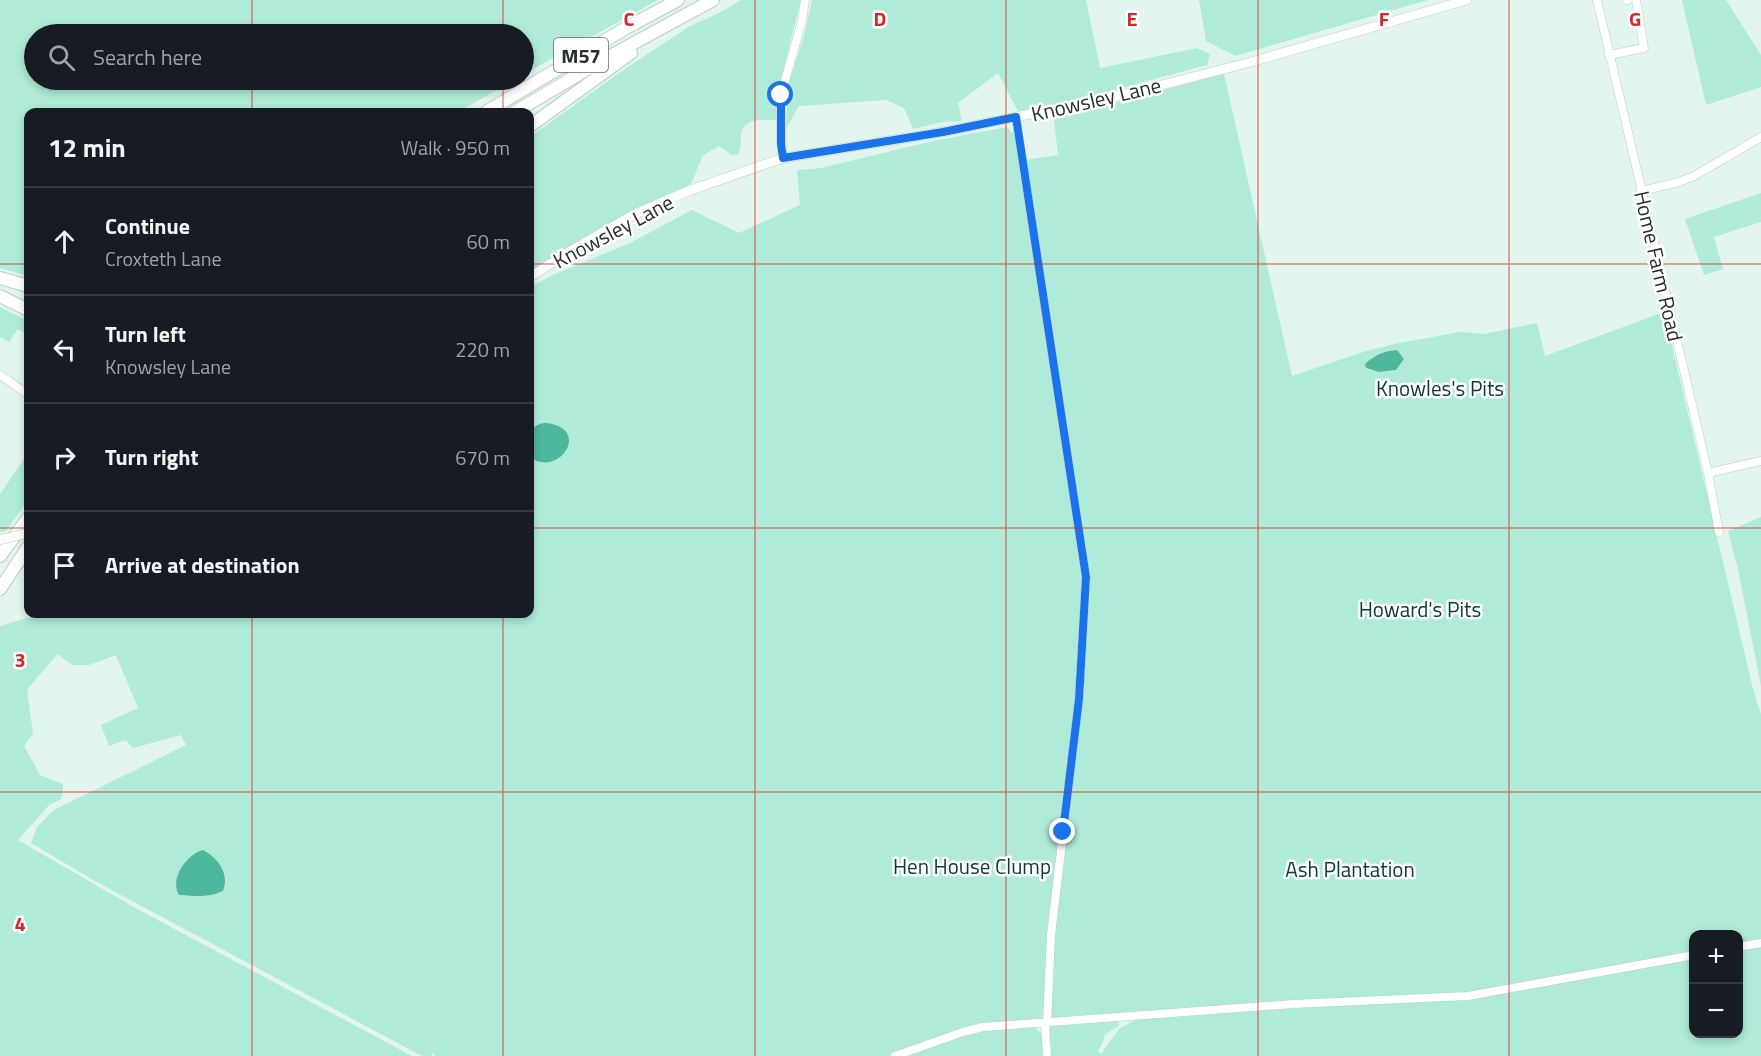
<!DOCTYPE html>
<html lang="en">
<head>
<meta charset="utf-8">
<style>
  body { margin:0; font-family:"Titillium Web",sans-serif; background:#20242c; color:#f1f3f6 }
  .controls { position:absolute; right:18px; bottom:18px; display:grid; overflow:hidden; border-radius:12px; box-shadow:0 3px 9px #0003 }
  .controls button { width:54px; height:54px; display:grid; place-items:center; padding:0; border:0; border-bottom:2px solid #363941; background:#171b24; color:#f1f3f6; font:30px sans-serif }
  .stop { position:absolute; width:18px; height:18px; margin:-14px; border:4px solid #1a73e8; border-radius:50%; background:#fff }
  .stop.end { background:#1a73e8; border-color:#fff; box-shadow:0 2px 6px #0008 }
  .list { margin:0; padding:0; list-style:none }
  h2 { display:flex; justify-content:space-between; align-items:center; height:78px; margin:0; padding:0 24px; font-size:26px }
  h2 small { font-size:20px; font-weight:400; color:#9ea1a6 }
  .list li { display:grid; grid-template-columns:39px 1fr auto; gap:18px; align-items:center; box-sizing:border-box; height:108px; padding:0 24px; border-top:2px solid #363941 }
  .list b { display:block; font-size:22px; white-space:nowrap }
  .list p { margin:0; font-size:20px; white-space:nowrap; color:#9ea1a6 }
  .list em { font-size:20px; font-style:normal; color:#9ea1a6 }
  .icon { flex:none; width:33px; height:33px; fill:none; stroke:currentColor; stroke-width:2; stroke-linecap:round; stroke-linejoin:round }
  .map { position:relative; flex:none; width:1761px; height:1056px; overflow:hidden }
  .search { position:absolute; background:#171b24; box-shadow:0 3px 9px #0003; left:24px; top:24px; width:510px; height:66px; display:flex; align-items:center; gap:15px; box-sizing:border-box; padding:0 21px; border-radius:33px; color:#9ea1a6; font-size:22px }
  .panel { position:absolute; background:#171b24; box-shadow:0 3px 9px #0003; left:24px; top:108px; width:510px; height:510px; border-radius:12px }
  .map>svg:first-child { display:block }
</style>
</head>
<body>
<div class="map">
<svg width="1761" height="1056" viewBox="0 0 1761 1056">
  <rect width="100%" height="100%" fill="#e2f5ef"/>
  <path fill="#afebd8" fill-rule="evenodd" d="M0 0H658L524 74V34H34V80H514L458 112H28V276L0 268Z
    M741 0H801L776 98V120C763 120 743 117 741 135 740 143 742 146 738 154L732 155 719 146 703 155 691 184C634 209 581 239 530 272V137L619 73 690 26 721 12Z
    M812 0H1086L1100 68 1197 48 1210 54 1207 65 1103 93 1020 112 1018 111 998 73 958 103 962 121 943 122 913 129 904 108 887 100 799 106 786 129 788 86 805 33Z
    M1199 0H1428L1235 56 1206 41Z
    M1682 0H1726L1761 55V87L1706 105Z
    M1224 74 1292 376 1363 352 1394 344 1460 332 1484 334 1537 323 1545 356 1664 312 1753 689 1761 714V941L1739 945 1738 934H1694L1693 953 1472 993 1340 999 1293 1007 1286 1003 1098 1016V1020L1119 1018V1026L1105 1034 1103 1042 1098 1051 1101 1054 1119 1029 1137 1019 1294 1008 1469 999 1693 959 1694 1034H1738L1739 951 1761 947V1056H1050V1054L1048 1056H902L986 1028 987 1023 963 1029 889 1056H435L433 1053 431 1056H422L93 880 31 843 37 827 54 810 186 745 181 735 133 748 126 740 109 746 101 725 138 708 116 655 89 665H72L58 654 27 689 33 734 24 746 40 775 63 784V791L61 799 49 805 18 840 139 910 412 1056H0V626L40 614H138L140 617 145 614H530V287L553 275 630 243 692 210 739 233 800 205 797 170 821 168 933 141 1007 127 1011 132 1017 133 1059 403 1063 409 1025 160 1058 155 1054 119ZM1397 350 1404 359 1396 370C1385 372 1375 373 1366 368L1365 365C1375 355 1382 351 1397 350ZM1078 685 1082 686 1055 910 1049 1013 1052 1019H1060V1023L1046 1026 1047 1033 1042 1034 1034 1027 1019 1028 1015 1022 1042 1020 1045 1015 1050 926ZM203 851C218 858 231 873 223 891 208 898 196 896 180 895 169 880 187 854 203 851Z
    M1761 193V222L1714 237 1723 269 1704 275 1685 219Z
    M0 307 28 321V335L18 329 9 342 0 337Z
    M28 453V500L6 531 0 532V494Z
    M1761 517V686L1738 569 1728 531Z"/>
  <path fill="#4eb89c" d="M1397 350 1404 359 1396 370 1379 372 1366 368 1365 364C1375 355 1383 351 1397 350Z
    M545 423C593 427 559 479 530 457 529 442 526 425 545 423Z
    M203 850C218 858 230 873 223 891 208 898 196 896 179 895 169 879 187 854 203 850Z"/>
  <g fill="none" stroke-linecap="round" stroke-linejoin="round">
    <g stroke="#bbcec7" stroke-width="9">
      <path id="minor" d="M1597 0 1708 473 1719 532
        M1627 0H1628
        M1609 55 1644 48 1636 0
        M1016 118 1086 577 1079 699 1051 935 1047 1023
        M783 158 781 144V95L802 21 805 0
        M1641 191 1676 183 1694 176 1761 137
        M0 375 26 393
        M1708 473 1761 461
        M1738 947 1761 943
        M1045 1023 1047 1056
        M895 1056 963 1032 983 1027 1293 1004 1468 996 1694 955"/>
    </g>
    <g stroke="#bbcec7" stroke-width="10">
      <path id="major" d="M530 277 567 253 635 214 691 190 783 158 943 132 1127 94 1251 62 1467 0"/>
    </g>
    <g stroke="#bbcec7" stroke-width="14">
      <path id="highway" d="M486 112 626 28 678 0
        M515 112 601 61 713 0
        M530 126 631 53
        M0 278 28 286
        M0 296 28 310
        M0 556 28 518
        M0 589 28 547"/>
    </g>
    <use href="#minor" stroke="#fff" stroke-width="8"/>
    <use href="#major" stroke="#fff" stroke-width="9"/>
    <use href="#highway" stroke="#fff" stroke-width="12"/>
    <g stroke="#bbcec7" stroke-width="10" stroke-linecap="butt">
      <path id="major-bridge" d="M0 540 28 533"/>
    </g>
    <use href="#major-bridge" stroke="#fff" stroke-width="9"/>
  </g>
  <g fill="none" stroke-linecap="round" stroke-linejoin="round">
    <path stroke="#1a73e8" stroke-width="8" d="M781 95V144L783 158 943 132 1016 117 1086 577 1079 699 1063 832"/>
  </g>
  <path fill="none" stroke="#d62828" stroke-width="1.5" stroke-opacity="0.55" d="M252 0V34M503 0V34M755 0V1056M1006 0V1056M1258 0V1056M1509 0V1056M252 80V112M503 80V112M0 264H28M530 264H1761M0 528H28M530 528H1761M252 614V1056M503 614V1056M0 792H1761"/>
  <g text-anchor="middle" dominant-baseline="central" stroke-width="5" stroke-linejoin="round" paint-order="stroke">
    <rect fill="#fff" stroke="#686d6b" stroke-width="1.5" x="554" y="38" width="54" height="34" rx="4.5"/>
    <g font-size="20" font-weight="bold" fill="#272e2c">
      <text x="581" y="55">M57</text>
    </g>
    <g font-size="21" fill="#272e2c" stroke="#fff">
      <text transform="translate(1096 99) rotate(-13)">Knowsley Lane</text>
      <text transform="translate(613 231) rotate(-28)">Knowsley Lane</text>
      <text transform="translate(1659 266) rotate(77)">Home Farm Road</text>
    </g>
    <g font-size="21" fill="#0c3c31" stroke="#fff">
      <text x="1440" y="388">Knowles's Pits</text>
      <text x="1420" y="609">Howard's Pits</text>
      <text x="972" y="866">Hen House Clump</text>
      <text x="1350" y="869">Ash Plantation</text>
    </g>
  </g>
  <g font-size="20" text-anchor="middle" font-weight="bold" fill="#d62828" stroke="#fff" stroke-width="5" stroke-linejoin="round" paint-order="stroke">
    <text x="629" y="26">C</text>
    <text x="880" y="26">D</text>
    <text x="1132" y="26">E</text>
    <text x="1384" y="26">F</text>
    <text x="1635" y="26">G</text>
    <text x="20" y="667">3</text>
    <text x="20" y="931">4</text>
  </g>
</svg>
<div class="controls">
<button>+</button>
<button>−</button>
</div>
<div class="stop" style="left:781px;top:95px"></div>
<div class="stop end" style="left:1063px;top:832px"></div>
<div class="search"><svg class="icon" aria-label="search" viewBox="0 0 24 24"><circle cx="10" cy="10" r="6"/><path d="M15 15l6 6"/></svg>Search here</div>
<section class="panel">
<h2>12 min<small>Walk · 950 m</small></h2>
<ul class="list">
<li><svg class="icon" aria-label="ahead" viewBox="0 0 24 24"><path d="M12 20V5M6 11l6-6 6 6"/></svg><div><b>Continue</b><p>Croxteth Lane</p></div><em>60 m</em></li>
<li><svg class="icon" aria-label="left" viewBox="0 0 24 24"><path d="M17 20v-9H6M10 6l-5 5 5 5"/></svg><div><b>Turn left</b><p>Knowsley Lane</p></div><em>220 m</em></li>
<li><svg class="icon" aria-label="right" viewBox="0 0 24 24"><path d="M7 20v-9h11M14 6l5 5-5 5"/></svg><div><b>Turn right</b></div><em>670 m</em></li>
<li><svg class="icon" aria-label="arrive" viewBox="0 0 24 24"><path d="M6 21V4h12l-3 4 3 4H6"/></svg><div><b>Arrive at destination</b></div></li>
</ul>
</section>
</div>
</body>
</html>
